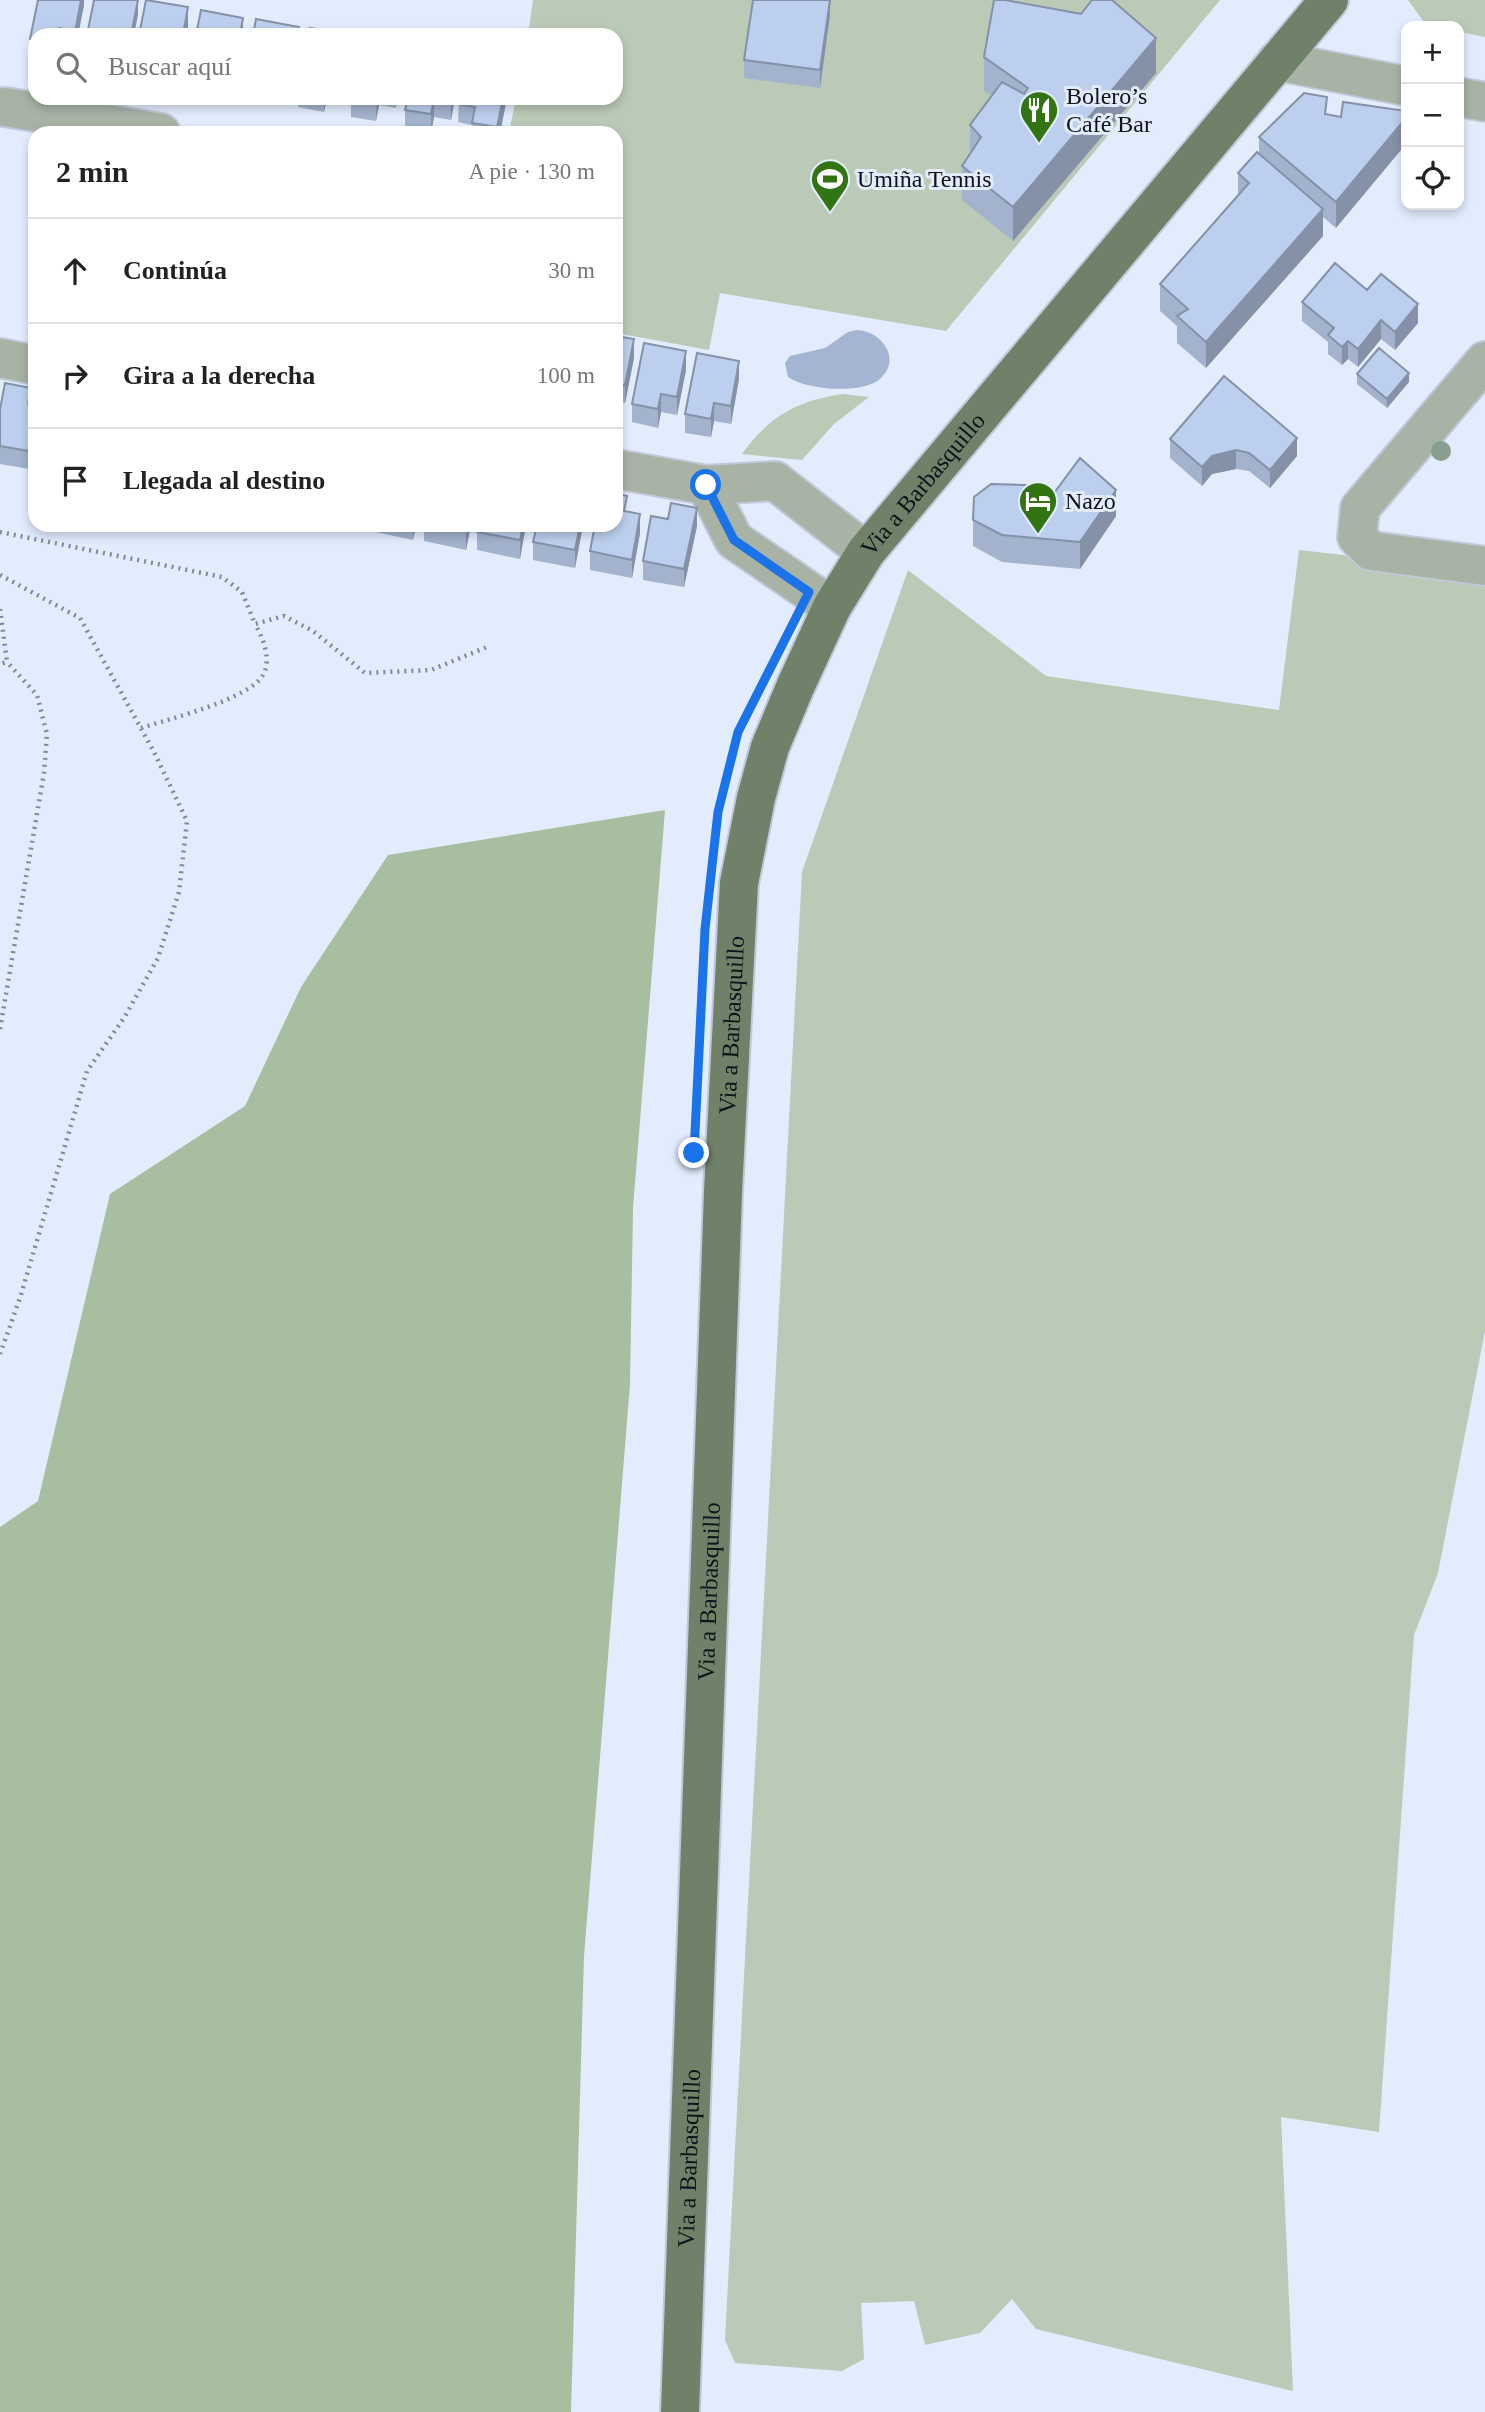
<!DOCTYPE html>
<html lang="es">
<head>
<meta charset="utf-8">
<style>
  body { margin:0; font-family:Georgia,serif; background:#f2f2f2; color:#222 }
  .controls { position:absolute; right:21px; top:21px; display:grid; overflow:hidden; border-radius:14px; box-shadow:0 4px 10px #0003 }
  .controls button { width:63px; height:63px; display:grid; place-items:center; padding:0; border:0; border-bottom:2px solid #e0e0e0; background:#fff; color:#222; font:35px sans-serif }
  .stop { position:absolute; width:21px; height:21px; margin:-16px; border:5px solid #1a73e8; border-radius:50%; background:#fff }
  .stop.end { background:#1a73e8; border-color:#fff; box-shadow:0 2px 7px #0008 }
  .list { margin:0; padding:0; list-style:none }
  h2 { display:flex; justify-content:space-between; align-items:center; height:91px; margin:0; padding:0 28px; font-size:30px }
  h2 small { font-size:23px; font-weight:400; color:#767676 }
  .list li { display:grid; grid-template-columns:46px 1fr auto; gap:21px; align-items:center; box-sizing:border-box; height:105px; padding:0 28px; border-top:2px solid #e0e0e0 }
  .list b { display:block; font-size:26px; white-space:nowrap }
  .list em { font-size:23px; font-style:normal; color:#767676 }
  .icon { flex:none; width:38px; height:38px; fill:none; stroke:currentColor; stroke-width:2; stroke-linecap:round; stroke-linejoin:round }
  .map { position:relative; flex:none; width:1485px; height:2412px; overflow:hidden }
  .search { position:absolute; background:#fff; box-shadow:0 4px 10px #0003; left:28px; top:28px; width:595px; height:77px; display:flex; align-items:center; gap:18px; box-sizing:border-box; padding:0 24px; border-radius:21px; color:#767676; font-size:26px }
  .panel { position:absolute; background:#fff; box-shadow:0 4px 10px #0003; left:28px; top:126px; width:595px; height:406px; border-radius:21px }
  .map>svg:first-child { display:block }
</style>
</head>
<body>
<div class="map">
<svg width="1485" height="2412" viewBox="0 0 1485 2412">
  <rect width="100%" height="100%" fill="#e2ecfd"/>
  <path fill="#bbc9b7" d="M533 0H1220L946 331 720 293 709 350 616 333V133H509L516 98H616V35H528Z
    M1408 0H1485V37L1459 32V26H1427Z
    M843 394 869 397 834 424 802 460 742 454C770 416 796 401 843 394Z
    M1299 550 1485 571V1331L1438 1573 1414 1635 1379 2132 1281 2117 1293 2391 1036 2329 1012 2299 980 2333 925 2345 914 2301 861 2303 864 2359 842 2371 735 2363 725 2340 802 872 908 570 1046 676 1279 710Z"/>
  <path fill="#a8bea1" d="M665 810 633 1208 630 1384 584 1956 571 2412H0V1527L38 1501 110 1194 245 1106 301 987 388 855Z"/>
  <path fill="#a3b5d2" d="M857 330C881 331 902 358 881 378 864 395 806 390 788 377L785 363 790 356 825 348 848 332Z"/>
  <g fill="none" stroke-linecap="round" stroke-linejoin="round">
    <g stroke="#c0c9d9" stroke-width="42">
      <path id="minor" d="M1277 61 1406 86
        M1459 97 1485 102
        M5 107 161 133
        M0 358 35 365
        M1485 361 1360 508 1357 537 1371 551 1485 566
        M616 469 706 485 775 481 866 552
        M706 485 734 540 832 607"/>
    </g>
    <g stroke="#c0c9d9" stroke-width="42">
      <g id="major">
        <path id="s1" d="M680 2412 723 1192 739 883 756 798 770 747 796 685 832 607 866 552 1329 0"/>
      </g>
    </g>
    <path stroke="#818995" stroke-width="4.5" stroke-dasharray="2 5" stroke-linecap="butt" d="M0 532 222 577 242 592 255 624 284 616 313 631 365 673 431 670 487 647
      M0 575 80 618 154 752 187 821 179 892 158 958 124 1018 87 1071 20 1298 0 1354
      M0 609 7 662 0 664
      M141 728C169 719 250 699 263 675 272 659 263 638 255 624
      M0 1029 44 773 47 734 37 695 7 662"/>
    <use href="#minor" stroke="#a8b2a5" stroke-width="38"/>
    <use href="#major" stroke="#70816a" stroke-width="38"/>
  </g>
  <circle fill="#889e8e" cx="1441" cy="451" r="10"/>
  <path fill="#a3b2cd" d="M38 0H84V5L78 35H35V59L30 58V39Z
    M830 15 820 88 744 78V60Z
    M984 57 1156 73 1013 241 962 200V166L970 154V125L992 96 984 91Z
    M245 98H271L270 103Z
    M298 98H327L324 112 298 107Z
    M351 98H398L396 108 379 105 376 121 351 117Z
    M408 98H455L451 120 434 117 431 133 405 128V110Z
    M459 98H507L500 133H472V125L458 122Z
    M1327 115 1341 117 1336 228 1323 217V236L1206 368 1177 343V326L1160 311V284L1238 196V173L1259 154V137Z
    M35 252V310L29 309V291Z
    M1367 290 1418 323 1395 350 1381 339 1358 367 1348 359 1342 365 1328 354V342L1302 321V302Z
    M616 336 634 358 625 403 616 401Z
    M686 370 677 415 661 412 658 428 632 422V404Z
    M1357 374 1409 382 1387 408 1357 384Z
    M739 379 731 424 714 421 711 437 685 433V414Z
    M31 404 35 405V470L0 464V409Z
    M1170 439 1297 456 1270 488 1249 471 1236 469 1212 474 1202 486 1170 458Z
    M1116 516 1080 569 1002 562 973 546V520Z
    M332 525H361L360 530Z
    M371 525H416L413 540 371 531Z
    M424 525H471L466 550 424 541Z
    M479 525H526L520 559 477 550V532Z
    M537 525H583L575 568 533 560V542Z
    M697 526 684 587 643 580V561Z
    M640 533 632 578 590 570V551Z"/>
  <path fill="#8491a7" d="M81 0H84V5L78 35H75Z
    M138 0V15L134 35H131Z
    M830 0V15L820 88V70Z
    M188 7V26L187 35H183Z
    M243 18V35H240Z
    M1156 38V73L1013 241V207Z
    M324 98H327L324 112Z
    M377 98H379V105L376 121Z
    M452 98H455L451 120V102Z
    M503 98H507L500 133H497V127Z
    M434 99V117L431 133V114Z
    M1406 118V144L1336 228V202Z
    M1323 209V236L1206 368V342Z
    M1418 304V323L1395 350V332Z
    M1381 320V339L1358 367V349Z
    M634 339V358L625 403V385Z
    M1348 341V359L1342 365V347Z
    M686 351V370L677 415V397Z
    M739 361V379L731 424V406Z
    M1409 373V382L1387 408V399Z
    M661 394V412L658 428V409Z
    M714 403V421L711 437V419Z
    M1297 438V456L1270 488V470Z
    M1236 450V469L1212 474 1202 486V467L1212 456Z
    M1116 490V516L1080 569V542Z
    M697 508V526L684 587V569Z
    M640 514V533L632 578V560Z
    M413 525H416L413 540Z
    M468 525H471L466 550V531Z
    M523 525H526L520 559V540Z
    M580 525H583L575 568V550Z"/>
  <path fill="#bdcfee" stroke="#8491a7" stroke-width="2" d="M38 0H81L75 32 59 28 58 35H35V41L30 39Z
    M94 0H138L131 35H87Z
    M146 0 188 7 183 35H139Z
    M753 0H830L820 70 744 60Z
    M994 0H1005L1081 14 1092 0H1112L1156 38 1013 207 962 166 981 137 970 125 1002 82 1024 94 1028 88 984 57Z
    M201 10 243 18 240 35H196Z
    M256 19 299 27 297 35H253Z
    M310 28 350 35H309Z
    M1304 93 1327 97 1325 114 1341 117 1343 102 1406 111V118L1336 202 1259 137Z
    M351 98H377L376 103Z
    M408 98H452L451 102 434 99 431 114 405 110Z
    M459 98H503L497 127 472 123 475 107 458 104Z
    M1257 152 1323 209 1206 342 1177 316 1188 309 1160 284 1249 183 1238 173Z
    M35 252V292L29 291Z
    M1335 263 1367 290 1381 274 1418 304 1395 332 1381 320 1358 349 1348 341 1342 347 1328 335 1334 328 1302 302Z
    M616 336 634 339 625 385 616 383Z
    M644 343 686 351 677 397 661 394 658 409 632 404Z
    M1379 348 1409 373 1387 399 1357 374Z
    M697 353 739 361 731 406 714 403 711 419 685 414Z
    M1224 376 1297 438 1270 470 1249 453 1236 450 1212 456 1202 467 1170 439Z
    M5 383 31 388 28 404 35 405V452L0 446V409Z
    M1080 458 1116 490 1080 542 1002 535 973 520 974 497 991 484 1025 485 1054 493Z
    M616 493 627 496 624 511 640 514 632 560 590 551 595 525H616Z
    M671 503 697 508 684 569 643 561 651 516 668 519Z
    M434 525H468L466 531Z
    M479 525H523L520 540 477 532Z
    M537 525H580L575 550 533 542Z"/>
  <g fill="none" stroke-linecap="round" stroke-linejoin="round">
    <path stroke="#1a73e8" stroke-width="9" d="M694 1153 705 929 718 812 738 732 809 592 734 540 706 485"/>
  </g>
  <defs>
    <g id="restaurant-pin" transform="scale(2.0125)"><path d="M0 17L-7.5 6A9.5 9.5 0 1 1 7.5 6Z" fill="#327412" stroke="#e2ecfd"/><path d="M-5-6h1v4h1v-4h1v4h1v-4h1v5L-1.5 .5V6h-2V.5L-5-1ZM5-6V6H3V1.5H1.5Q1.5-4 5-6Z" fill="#fff"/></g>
    <g id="stadium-pin" transform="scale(2.0125)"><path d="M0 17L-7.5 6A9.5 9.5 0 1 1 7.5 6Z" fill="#327412" stroke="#e2ecfd"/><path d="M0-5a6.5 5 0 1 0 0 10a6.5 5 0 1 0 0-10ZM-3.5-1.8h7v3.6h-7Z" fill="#fff"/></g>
    <g id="hotel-pin" transform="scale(2.0125)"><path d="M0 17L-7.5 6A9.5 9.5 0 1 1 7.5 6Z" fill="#327412" stroke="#e2ecfd"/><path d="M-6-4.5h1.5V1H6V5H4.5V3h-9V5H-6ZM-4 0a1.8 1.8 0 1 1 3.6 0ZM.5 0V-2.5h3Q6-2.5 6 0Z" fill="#fff"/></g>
  </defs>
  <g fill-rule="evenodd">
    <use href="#restaurant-pin" x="1039" y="110"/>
    <use href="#stadium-pin" x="830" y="179"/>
    <use href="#hotel-pin" x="1038" y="501"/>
  </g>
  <g text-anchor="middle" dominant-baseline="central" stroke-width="6" stroke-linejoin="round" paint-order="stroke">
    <g font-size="24" fill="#0e1219" stroke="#e2ecfd" text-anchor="start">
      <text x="1066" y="96">Bolero’s<tspan x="1066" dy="28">Café Bar</tspan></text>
      <text x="857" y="179">Umiña Tennis</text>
      <text x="1065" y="501">Nazo</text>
    </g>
    <g font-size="24" fill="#0e1219" stroke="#e2ecfd">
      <text stroke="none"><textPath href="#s1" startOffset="1976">Via a Barbasquillo</textPath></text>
      <text stroke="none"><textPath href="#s1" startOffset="1388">Via a Barbasquillo</textPath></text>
      <text stroke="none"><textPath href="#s1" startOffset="821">Via a Barbasquillo</textPath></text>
      <text stroke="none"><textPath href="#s1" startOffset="254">Via a Barbasquillo</textPath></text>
    </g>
  </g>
</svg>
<div class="controls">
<button>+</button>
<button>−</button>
<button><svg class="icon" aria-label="locate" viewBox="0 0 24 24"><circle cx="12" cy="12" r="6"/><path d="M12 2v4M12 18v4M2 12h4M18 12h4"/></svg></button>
</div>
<div class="stop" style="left:706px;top:485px"></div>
<div class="stop end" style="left:694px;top:1153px"></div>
<div class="search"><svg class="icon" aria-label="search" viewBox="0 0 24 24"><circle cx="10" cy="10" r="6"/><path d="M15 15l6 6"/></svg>Buscar aquí</div>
<section class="panel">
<h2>2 min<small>A pie · 130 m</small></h2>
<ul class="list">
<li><svg class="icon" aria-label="ahead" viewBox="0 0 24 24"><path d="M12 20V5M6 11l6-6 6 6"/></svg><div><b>Continúa</b></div><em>30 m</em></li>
<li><svg class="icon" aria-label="right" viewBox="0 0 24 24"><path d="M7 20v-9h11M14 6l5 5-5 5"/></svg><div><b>Gira a la derecha</b></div><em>100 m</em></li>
<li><svg class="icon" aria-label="arrive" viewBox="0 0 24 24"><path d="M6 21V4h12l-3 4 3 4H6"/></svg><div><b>Llegada al destino</b></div></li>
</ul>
</section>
</div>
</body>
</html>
